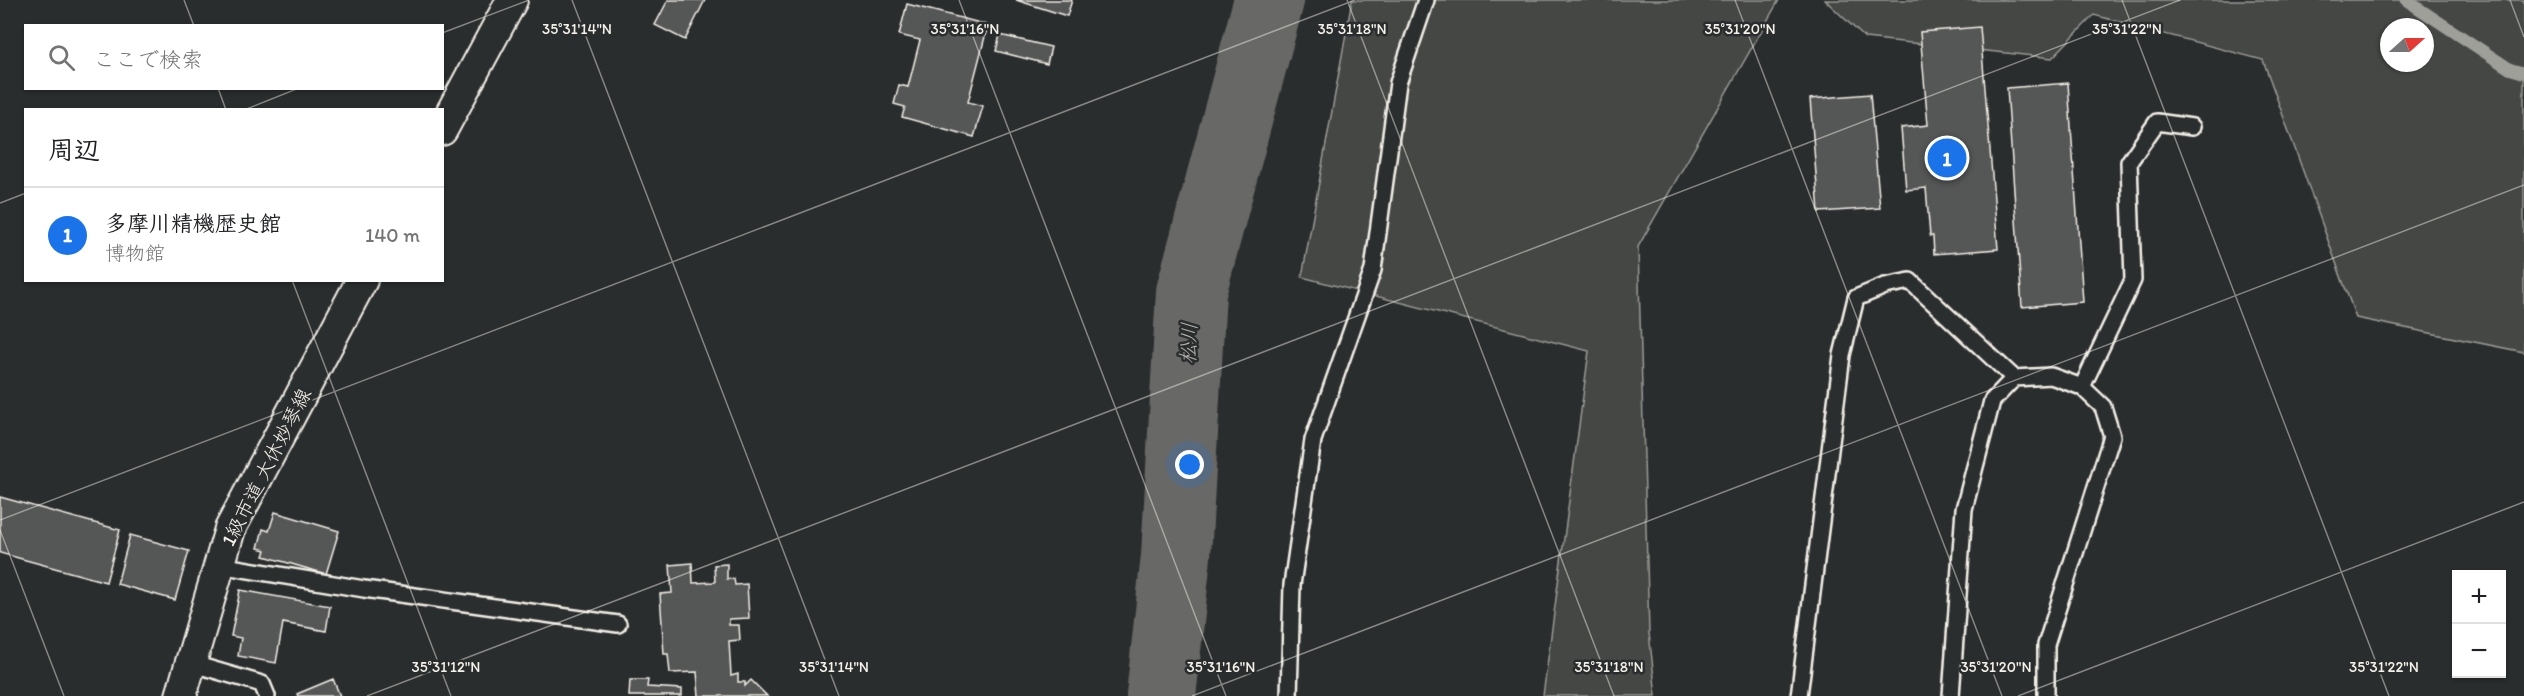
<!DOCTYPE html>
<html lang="ja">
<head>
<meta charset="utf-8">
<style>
  body { margin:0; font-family:Itim,"Klee One",sans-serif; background:#f6f6f6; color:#202124 }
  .controls { position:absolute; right:18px; bottom:18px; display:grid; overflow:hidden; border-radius:0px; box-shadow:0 2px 4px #0004 }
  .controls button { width:54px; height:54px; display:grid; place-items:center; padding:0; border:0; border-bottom:2px solid #e0e0e0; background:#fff; color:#202124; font:30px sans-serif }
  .compass { position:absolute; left:2380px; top:18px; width:54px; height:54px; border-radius:50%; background:#fff; box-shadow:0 2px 4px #0004; rotate:69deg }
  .you { position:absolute; left:1190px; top:465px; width:21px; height:21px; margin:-15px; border:4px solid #fff; border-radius:50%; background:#1a73e8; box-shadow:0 0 0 9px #1a73e833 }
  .badge { display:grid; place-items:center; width:39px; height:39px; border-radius:50%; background:#1a73e8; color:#fff; font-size:20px; font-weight:700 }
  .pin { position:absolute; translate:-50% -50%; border:3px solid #fff; box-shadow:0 2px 6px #0006 }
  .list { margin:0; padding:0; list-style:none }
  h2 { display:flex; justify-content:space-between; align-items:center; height:78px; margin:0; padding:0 24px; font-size:26px }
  h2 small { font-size:20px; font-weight:400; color:#757577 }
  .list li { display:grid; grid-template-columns:39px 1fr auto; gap:18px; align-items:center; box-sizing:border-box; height:96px; padding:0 24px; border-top:2px solid #e0e0e0 }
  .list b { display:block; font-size:22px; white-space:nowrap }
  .list p { margin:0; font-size:20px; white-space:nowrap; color:#757577 }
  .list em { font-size:20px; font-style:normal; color:#757577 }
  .icon { flex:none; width:33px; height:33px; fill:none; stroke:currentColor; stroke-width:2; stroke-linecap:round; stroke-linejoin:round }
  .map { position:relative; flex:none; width:2524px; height:696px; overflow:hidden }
  .search { position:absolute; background:#fff; box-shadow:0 2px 4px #0004; left:24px; top:24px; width:420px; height:66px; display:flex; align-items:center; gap:15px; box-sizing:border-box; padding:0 21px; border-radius:0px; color:#757577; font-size:22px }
  .panel { position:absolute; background:#fff; box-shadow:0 2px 4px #0004; left:24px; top:108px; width:420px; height:174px; border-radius:0px }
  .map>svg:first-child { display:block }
</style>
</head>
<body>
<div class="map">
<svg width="2524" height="696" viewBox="0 0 2524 696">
  <rect width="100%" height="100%" fill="#2a2d2e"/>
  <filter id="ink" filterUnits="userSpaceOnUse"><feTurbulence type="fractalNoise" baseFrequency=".0167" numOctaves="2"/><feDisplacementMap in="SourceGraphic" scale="12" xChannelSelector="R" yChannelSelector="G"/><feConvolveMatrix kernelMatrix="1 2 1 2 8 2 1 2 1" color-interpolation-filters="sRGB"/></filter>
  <g filter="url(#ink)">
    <path fill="#444645" stroke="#9c9c96" stroke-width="1.5" fill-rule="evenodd" d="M1352 0H1779L1638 247 1649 633 1656 696H1543L1589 351 1302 277Z
      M1825 0H2524V352L2356 318 2263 60 2094 15 2052 58 1865 38ZM2389 27H2425V63H2389Z"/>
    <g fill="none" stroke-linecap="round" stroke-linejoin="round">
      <path stroke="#9f9f9a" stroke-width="12" d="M2406 0 2510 69 2524 73"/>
      <path stroke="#676866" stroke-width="70" d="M1161 696 1176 556 1191 292 1269 0"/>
    </g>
    <path fill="#555756" stroke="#f4f1e8" stroke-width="1.5" d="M668 0H705L685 40 655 25Z
      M1016 0H1072L1067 16Z
      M907 4 988 25 968 102 983 106 974 137 902 117 905 107 894 104 899 85 908 87 920 40 899 35Z
      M1980 27 1998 249 1934 254 1933 236H1930L1926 188 1906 190 1901 128 1928 125 1920 32Z
      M1000 35 1051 47 1047 64 996 51Z
      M2068 83 2083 302 2022 307 2007 88Z
      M1870 94 1880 208 1819 212 1810 99Z
      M0 497 120 530 106 582 0 553Z
      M275 512 339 531 326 574 264 556 266 550 258 548 263 529 269 531Z
      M130 535 189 551 175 600 117 584Z
      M692 563 693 583 715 582 714 565 727 564V579H734L735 585 747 584 749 618 729 619V625H739L740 640 729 641 731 676 738 674V682H745V686L751 680 767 696H699L697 672 670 673 668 654H664L660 594 672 593 670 565Z
      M240 590 330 606 326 631 283 623 276 663 238 656 241 638 231 636Z
      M333 679 340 696H298L297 694Z
      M630 680H648L647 687 682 689V696H629Z"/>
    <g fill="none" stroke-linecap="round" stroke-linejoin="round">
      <g stroke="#f4f1e8" stroke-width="20">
        <path id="service" d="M2082 387 2133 280 2129 162 2157 122 2192 127
          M219 565 364 589 618 624
          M190 663 262 684 267 696
          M1289 696 1292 585 1313 440 1373 270 1398 83 1426 0
          M1799 696 1842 355 1856 298 1885 286 1910 281 2014 378
          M1951 696 1964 509 1992 401 2014 378 2051 376 2082 387 2103 407 2112 436 2046 645V696"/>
      </g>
      <g stroke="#f4f1e8" stroke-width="34">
        <path id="minor" d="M442 130 512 0
          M181 696 230 529 362 280"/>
      </g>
      <use href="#service" stroke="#2a2d2e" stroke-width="15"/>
      <use href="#minor" stroke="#2a2d2e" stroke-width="30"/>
    </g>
  </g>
  <path fill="none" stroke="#f4f1e8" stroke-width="1.5" stroke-opacity="0.45" d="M184 0 194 26M572 0 839 696M959 0 1226 696M1347 0 1614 696M1735 0 2002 696M2122 0 2389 696M2510 0 2524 37M442 33 529 0M218 88 226 110M244 110 299 88M0 203 26 193M292 280 451 696M0 520 1355 0M0 530 64 696M367 696 2180 0M1192 696 2524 185M2018 696 2524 502"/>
  <g text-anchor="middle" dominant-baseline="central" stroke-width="5" stroke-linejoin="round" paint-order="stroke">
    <g font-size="20" fill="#f4f1e8" stroke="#2a2d2e">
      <text transform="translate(266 467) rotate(-63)">1級市道 大休妙琴線</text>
    </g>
    <g font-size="21" font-style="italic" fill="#b5b3ae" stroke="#2a2d2e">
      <text transform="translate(1188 343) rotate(-87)">松川</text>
    </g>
  </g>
  <g font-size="15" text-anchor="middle" fill="#f4f1e8" stroke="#2a2d2e" stroke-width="5" stroke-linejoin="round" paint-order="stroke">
    <text x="577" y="34">35°31'14"N</text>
    <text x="965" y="34">35°31'16"N</text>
    <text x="1352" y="34">35°31'18"N</text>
    <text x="1740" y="34">35°31'20"N</text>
    <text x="2127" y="34">35°31'22"N</text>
    <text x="446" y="672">35°31'12"N</text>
    <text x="834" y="672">35°31'14"N</text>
    <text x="1221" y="672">35°31'16"N</text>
    <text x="1609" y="672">35°31'18"N</text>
    <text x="1996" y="672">35°31'20"N</text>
    <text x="2384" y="672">35°31'22"N</text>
  </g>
</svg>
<div class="controls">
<button>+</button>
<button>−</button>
</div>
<svg class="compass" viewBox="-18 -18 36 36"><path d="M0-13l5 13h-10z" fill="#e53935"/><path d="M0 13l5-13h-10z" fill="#757577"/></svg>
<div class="you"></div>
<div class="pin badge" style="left:1947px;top:158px">1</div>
<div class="search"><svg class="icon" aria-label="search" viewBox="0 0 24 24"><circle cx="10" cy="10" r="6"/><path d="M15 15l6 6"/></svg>ここで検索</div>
<section class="panel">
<h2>周辺<small></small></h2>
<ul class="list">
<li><span class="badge">1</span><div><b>多摩川精機歴史館</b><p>博物館</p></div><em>140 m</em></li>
</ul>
</section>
</div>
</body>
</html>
